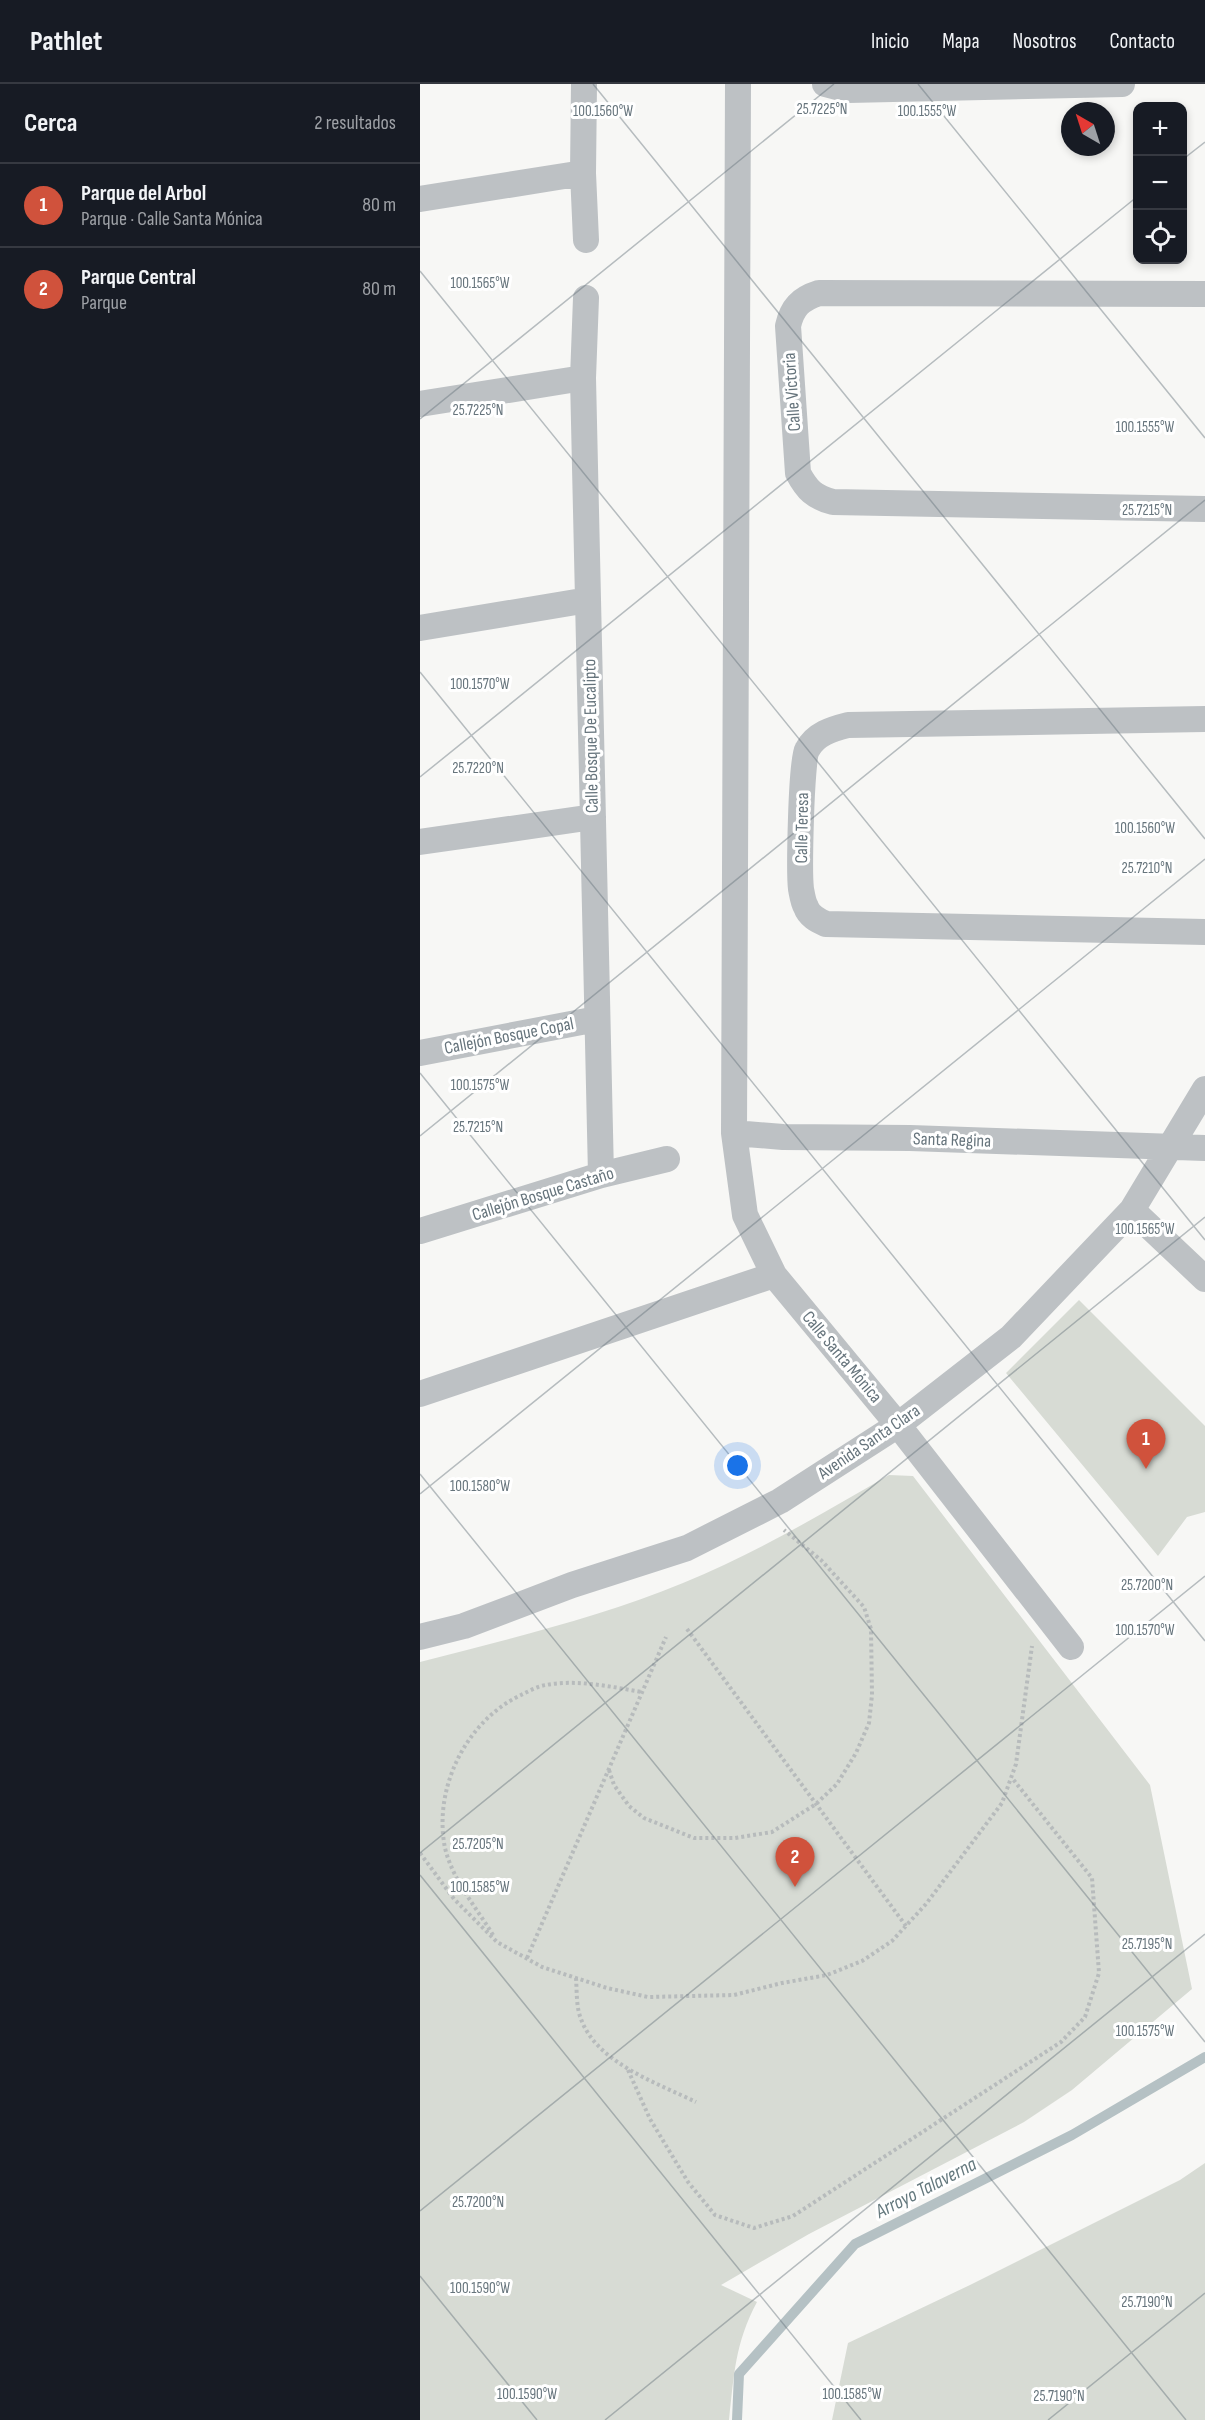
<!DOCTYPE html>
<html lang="es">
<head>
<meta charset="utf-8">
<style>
  body { margin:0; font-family:"Sofia Sans Condensed",sans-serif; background:#242831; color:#f1f3f6 }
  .controls { position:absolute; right:18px; top:18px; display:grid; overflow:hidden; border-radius:12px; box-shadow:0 3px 9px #0003 }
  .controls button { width:54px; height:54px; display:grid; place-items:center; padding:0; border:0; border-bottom:2px solid #363941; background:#171b24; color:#f1f3f6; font:30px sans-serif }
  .compass { position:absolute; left:641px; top:18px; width:54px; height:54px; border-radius:50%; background:#171b24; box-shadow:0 3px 9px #0003; rotate:321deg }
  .you { position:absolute; left:318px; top:1382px; width:21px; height:21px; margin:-15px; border:4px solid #fff; border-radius:50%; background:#1a73e8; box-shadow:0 0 0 9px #1a73e833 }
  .badge { display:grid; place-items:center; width:39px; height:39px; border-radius:50%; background:#d0523c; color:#fff; font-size:20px; font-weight:700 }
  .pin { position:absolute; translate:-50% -50px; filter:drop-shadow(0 2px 3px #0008) }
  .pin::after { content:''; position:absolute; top:32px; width:21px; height:18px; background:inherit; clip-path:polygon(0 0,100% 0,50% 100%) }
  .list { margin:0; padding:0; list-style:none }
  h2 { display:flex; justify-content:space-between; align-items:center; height:78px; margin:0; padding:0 24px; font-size:26px }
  h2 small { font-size:20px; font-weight:400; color:#9ea1a6 }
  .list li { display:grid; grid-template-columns:39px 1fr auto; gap:18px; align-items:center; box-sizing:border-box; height:84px; padding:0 24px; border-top:2px solid #363941 }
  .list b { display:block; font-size:22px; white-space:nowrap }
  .list p { margin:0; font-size:20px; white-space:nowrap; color:#9ea1a6 }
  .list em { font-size:20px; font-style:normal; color:#9ea1a6 }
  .icon { flex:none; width:33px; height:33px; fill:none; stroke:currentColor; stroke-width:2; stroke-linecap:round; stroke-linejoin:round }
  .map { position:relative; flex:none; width:785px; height:2336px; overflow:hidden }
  header { display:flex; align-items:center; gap:36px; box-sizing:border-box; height:84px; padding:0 30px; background:#171b24; border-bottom:2px solid #363941 }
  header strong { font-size:28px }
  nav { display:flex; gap:33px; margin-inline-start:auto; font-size:21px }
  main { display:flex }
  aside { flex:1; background:#171b24 }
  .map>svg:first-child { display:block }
</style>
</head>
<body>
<header>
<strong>Pathlet</strong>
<nav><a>Inicio</a><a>Mapa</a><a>Nosotros</a><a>Contacto</a></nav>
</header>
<main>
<aside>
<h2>Cerca<small>2 resultados</small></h2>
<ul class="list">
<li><span class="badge">1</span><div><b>Parque del Arbol</b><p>Parque · Calle Santa Mónica</p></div><em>80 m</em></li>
<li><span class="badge">2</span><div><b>Parque Central</b><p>Parque</p></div><em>80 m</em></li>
</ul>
</aside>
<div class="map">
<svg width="785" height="2336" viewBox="0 0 785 2336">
  <rect width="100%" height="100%" fill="#f7f7f5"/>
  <path fill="#d7dbd4" d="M659 1216 785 1342V1428L767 1433 738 1472 586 1289Z
    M469 1391 493 1392 730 1701 772 1905 652 2006 604 2038 389 2150 301 2201 337 2218C315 2259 314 2291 309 2336H0V1578C88 1555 178 1534 263 1499 335 1470 401 1430 469 1391Z
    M785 2079V2336H412L428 2259 550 2201 760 2096Z"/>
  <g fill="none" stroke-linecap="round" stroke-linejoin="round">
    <path stroke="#b5c1c4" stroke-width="10" d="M317 2336 319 2290 435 2160 652 2051 785 1973"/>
    <path stroke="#b7bbbc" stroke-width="4" stroke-dasharray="3 3" stroke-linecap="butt" d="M267 1545 486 1842
      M189 1686 194 1701 209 1722 224 1734 274 1754H315L352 1748 396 1720 417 1700 436 1669 449 1639 452 1611 451 1545 444 1523 401 1476 364 1446
      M0 1769 34 1815 77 1858 122 1883 187 1904 228 1913 314 1911 362 1899 407 1891 442 1877 472 1857 506 1820 582 1719 596 1680 612 1562
      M73 1851C56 1823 33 1797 25 1764 13 1704 46 1637 101 1611 109 1607 118 1602 126 1601 157 1595 192 1603 222 1608
      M107 1874 246 1553
      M156 1894C157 1907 156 1923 161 1935 177 1979 237 1999 276 2018
      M208 1986 230 2035 268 2098 295 2131 334 2144 373 2132 641 1958 665 1933 679 1889 672 1794 592 1694"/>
    <path stroke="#bdc1c4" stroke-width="26" d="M164 0 163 89 166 156
      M318 0 314 1049 325 1131 354 1191 478 1341 651 1563
      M405 0 428 6 702 0
      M0 115 163 89
      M785 210 399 209C380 215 372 224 368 242L378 389C387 406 394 413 413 418L785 425
      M166 214 163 294 181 1091
      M0 320 163 294
      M0 544 168 516
      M785 635 428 641C412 645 395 650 387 666 381 677 379 789 381 805 382 810 383 818 386 823 389 832 397 836 406 840L785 848
      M0 758 173 733
      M0 969 177 935
      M314 1049 363 1053 490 1054 785 1064
      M712 1126 785 1195
      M0 1147 181 1091 247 1075
      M0 1310 354 1191
      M0 1553 44 1542 152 1501 267 1464 360 1417 478 1341 591 1253 712 1126 785 1005"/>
  </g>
  <path fill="none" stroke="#66747c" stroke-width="1.5" stroke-opacity="0.45" d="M173 0 785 755M498 0 785 354M762 76 785 58M0 187 785 1156M0 335 414 0M0 588 785 1557M0 693 718 112M0 989 785 1958M0 1052 785 416M0 1390 766 2336M0 1410 785 775M0 1769 785 1133M0 1791 441 2336M0 2127 785 1492M0 2192 117 2336M185 2336 785 1850M628 2336 785 2209"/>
  <g text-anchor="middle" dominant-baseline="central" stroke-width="6" stroke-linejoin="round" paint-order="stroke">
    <g font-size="18" fill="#66747c" stroke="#fff">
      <text transform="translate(372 308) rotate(-94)">Calle Victoria</text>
      <text transform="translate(171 652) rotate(-91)">Calle Bosque De Eucalipto</text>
      <text transform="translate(382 744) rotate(-89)">Calle Teresa</text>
      <text transform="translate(89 952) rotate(-11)">Callejón Bosque Copal</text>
      <text transform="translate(532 1056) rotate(2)">Santa Regina</text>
      <text transform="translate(123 1110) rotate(-17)">Callejón Bosque Castaño</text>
      <text transform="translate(422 1273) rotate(50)">Calle Santa Mónica</text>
      <text transform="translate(449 1358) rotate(-34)">Avenida Santa Clara</text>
    </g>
    <g font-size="20" font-style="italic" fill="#65797e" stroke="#fff">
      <text transform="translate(506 2104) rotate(-27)">Arroyo Talaverna</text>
    </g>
  </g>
  <g font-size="15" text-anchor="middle" fill="#66747c" stroke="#fff" stroke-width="6" stroke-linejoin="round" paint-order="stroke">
    <text x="402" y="30">25.7225°N</text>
    <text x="183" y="32">100.1560°W</text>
    <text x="507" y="32">100.1555°W</text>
    <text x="60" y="204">100.1565°W</text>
    <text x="58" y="331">25.7225°N</text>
    <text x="725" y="348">100.1555°W</text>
    <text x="727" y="431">25.7215°N</text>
    <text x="60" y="605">100.1570°W</text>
    <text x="58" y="689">25.7220°N</text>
    <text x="725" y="749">100.1560°W</text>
    <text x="727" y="789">25.7210°N</text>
    <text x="60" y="1006">100.1575°W</text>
    <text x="58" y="1048">25.7215°N</text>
    <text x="725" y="1150">100.1565°W</text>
    <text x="60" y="1407">100.1580°W</text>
    <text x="727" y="1506">25.7200°N</text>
    <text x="725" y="1551">100.1570°W</text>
    <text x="58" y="1765">25.7205°N</text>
    <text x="60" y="1808">100.1585°W</text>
    <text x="727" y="1865">25.7195°N</text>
    <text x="725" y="1952">100.1575°W</text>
    <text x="58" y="2123">25.7200°N</text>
    <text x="60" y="2209">100.1590°W</text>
    <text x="727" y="2223">25.7190°N</text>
    <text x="107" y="2315">100.1590°W</text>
    <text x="432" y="2315">100.1585°W</text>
    <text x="639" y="2317">25.7190°N</text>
  </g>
</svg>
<div class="controls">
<button>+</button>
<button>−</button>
<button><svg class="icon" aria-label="locate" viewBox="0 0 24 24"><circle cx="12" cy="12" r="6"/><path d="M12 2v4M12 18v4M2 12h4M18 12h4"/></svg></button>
</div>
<svg class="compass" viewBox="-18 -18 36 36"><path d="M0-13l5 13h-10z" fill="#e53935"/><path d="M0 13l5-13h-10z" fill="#9ea1a6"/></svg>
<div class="you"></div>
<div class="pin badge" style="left:726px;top:1385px">1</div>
<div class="pin badge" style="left:375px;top:1803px">2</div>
</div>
</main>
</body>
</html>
